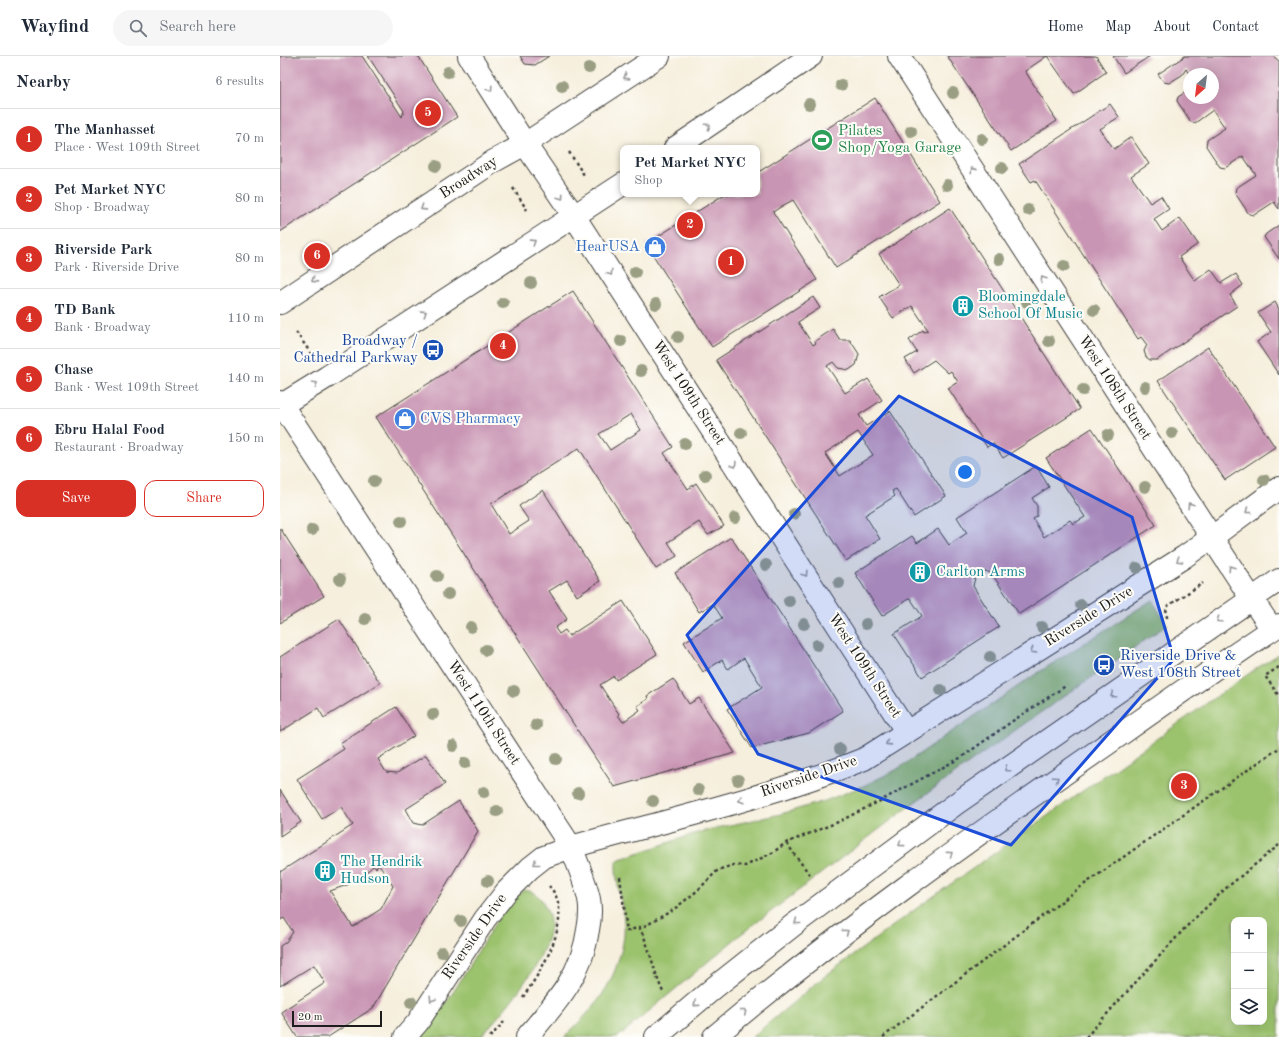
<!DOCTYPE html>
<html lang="en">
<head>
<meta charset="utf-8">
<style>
  body { margin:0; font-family:"Old Standard TT",serif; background:#f6f6f7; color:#1f2937 }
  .controls { position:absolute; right:12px; bottom:12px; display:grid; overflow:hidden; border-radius:8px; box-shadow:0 4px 16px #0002 }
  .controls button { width:36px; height:36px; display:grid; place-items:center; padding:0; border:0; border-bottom:1px solid #e0e1e3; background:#fff; color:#1f2937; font:20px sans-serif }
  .compass { position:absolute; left:903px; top:12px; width:36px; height:36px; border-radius:50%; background:#fff; box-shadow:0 4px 16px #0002; rotate:208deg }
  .scale { position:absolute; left:12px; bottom:10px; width:90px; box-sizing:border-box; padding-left:4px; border:2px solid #1c1c1c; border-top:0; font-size:11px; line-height:14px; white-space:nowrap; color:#1c1c1c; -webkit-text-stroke:3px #fdfcf7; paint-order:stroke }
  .you { position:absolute; left:685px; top:416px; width:14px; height:14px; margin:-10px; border:3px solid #fff; border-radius:50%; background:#1a73e8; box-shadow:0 0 0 6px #1a73e833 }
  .badge { display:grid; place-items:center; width:26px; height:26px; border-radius:50%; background:#d93025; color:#fff; font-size:13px; font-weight:700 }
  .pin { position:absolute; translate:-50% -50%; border:2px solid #fff; box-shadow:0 1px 4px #0006 }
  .popup { position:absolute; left:340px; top:89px; width:140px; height:52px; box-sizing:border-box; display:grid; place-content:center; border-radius:8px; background:#fff; filter:drop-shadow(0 1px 3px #0005); font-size:13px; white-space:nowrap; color:#747a83 }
  .popup b { font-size:15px; color:#1f2937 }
  .popup::after { content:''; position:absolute; left:50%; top:100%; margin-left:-8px; border:8px solid transparent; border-top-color:#fff }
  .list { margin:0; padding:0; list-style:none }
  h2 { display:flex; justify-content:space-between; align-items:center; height:52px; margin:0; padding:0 16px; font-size:17px }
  h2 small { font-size:13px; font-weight:400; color:#747a83 }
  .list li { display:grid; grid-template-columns:26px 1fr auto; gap:12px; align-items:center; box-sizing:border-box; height:60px; padding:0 16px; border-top:1px solid #e0e1e3 }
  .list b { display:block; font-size:15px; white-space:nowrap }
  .list p { margin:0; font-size:13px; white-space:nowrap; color:#747a83 }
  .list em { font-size:13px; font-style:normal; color:#747a83 }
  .actions { display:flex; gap:8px; padding:12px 16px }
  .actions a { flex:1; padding:9px 0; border:1px solid #d93025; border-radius:12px; text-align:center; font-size:14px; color:#d93025 }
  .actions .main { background:#d93025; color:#fff }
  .icon { flex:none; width:22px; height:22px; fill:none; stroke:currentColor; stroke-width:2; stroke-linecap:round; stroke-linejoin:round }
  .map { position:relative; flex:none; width:999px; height:981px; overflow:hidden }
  header { display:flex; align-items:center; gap:24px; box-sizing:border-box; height:56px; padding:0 20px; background:#fff; border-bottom:1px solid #e0e1e3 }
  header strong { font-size:19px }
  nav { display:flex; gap:22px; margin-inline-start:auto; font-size:14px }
  .search { width:280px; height:36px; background:#f6f6f7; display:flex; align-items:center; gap:10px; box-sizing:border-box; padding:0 14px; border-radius:22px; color:#747a83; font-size:15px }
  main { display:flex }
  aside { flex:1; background:#fff }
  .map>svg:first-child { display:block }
</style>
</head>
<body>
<header>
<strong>Wayfind</strong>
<div class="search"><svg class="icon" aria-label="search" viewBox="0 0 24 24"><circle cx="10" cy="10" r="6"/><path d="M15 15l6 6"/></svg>Search here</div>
<nav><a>Home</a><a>Map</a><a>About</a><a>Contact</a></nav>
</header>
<main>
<aside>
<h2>Nearby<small>6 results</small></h2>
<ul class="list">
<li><span class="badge">1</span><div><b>The Manhasset</b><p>Place · West 109th Street</p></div><em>70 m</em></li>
<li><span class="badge">2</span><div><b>Pet Market NYC</b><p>Shop · Broadway</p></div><em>80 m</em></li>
<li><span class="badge">3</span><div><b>Riverside Park</b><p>Park · Riverside Drive</p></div><em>80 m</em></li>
<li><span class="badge">4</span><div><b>TD Bank</b><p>Bank · Broadway</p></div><em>110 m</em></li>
<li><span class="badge">5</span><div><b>Chase</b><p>Bank · West 109th Street</p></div><em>140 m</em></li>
<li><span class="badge">6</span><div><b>Ebru Halal Food</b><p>Restaurant · Broadway</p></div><em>150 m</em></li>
</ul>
<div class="actions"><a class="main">Save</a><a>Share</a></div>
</aside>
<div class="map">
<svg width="999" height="981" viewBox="0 0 999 981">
  <rect width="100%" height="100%" fill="#fdfcf7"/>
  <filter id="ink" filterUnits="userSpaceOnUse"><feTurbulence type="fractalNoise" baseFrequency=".025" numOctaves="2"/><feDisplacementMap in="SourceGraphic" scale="8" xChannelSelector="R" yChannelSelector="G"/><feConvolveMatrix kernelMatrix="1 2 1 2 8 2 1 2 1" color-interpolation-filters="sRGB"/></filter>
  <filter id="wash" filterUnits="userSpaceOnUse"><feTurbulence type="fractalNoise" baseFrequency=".012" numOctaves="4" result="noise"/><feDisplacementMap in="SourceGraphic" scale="16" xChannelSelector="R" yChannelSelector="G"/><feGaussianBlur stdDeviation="0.9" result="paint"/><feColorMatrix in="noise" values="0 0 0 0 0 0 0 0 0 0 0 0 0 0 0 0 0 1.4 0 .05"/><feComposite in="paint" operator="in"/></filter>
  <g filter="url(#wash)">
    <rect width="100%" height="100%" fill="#f6efdd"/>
    <path fill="#9bc26d" stroke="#5c6f44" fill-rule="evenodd" d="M872 544 887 569 744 668 635 746 460 879 338 981H284C309 957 329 937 339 902 343 891 345 878 344 866 343 846 335 826 336 806L340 803 423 775 501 758 545 745 583 730 616 714 753 620Z
      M999 598V981H472L545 920 644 847 974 614ZM954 864H984V966H954Z
      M244 834C254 835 261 841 265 850 268 857 271 863 270 871 267 904 223 957 200 981H141C162 955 180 926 197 897 209 878 225 846 244 834Z"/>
    <g id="blocks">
      <path fill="#c995b4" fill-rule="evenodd" d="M0 0H82L122 61 124 55 88 0H138L177 61 0 176Z
        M240 0H269L255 9 245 8Z
        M667 0H816L826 16 794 38 767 0 745 15 777 65 731 95Z
        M833 0H870L844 17Z
        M905 0H993L999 5V153L994 146 974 159 969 158 955 137 956 132 976 119 963 100 945 112 940 111 926 90 927 84 945 72 933 54 915 67 911 66 897 45 898 41 909 34V42H933V18H909L906 13 902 19 889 27 884 26 878 18Z
        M595 42 660 145 556 212 513 144 502 150 493 156 537 224 432 291 366 188 445 138H477V117Z
        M830 48 839 61 820 73 834 93 851 81 869 108 851 120 870 147 881 140 889 153 874 163 882 175 900 162 918 188 899 201 915 225 931 213 941 227 956 218 963 229 950 239 957 250 877 304H870L866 301 864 295 867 289 861 281 858 283 755 124 751 126 739 108Z
        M670 152 800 353 723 402 713 387 707 391 668 332 678 326 671 315 668 317 654 304 634 317 625 303 637 296 629 284 643 274 644 276 648 274 632 250 613 262 599 241 619 229 599 198Z
        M999 169V203L984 181 986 178Z
        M293 235 393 391 384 397 408 433 416 427 444 470 428 479 419 466 388 486 397 500 376 513 299 392 211 448 229 478 249 465 239 450 263 434 320 525 297 540 287 524 269 535 287 563 275 572 279 578 285 574 289 580 343 545 377 598 336 624 334 620 320 629 339 658 338 659 343 666 360 654 357 650 368 643 367 640 393 623 409 648 419 642 455 697 334 731 96 361ZM351 358 361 374 330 394 319 378Z
        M533 241 540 252 518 266 533 289 536 287 535 285 553 273 560 284H570L579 298 576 309 569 314 558 312 553 306 547 310 565 337 588 323 602 344 579 359 586 370 610 355 666 440 634 461 616 433 612 435 615 440 585 459 600 483 566 505 436 304ZM578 376 593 399 560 420 545 397Z
        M995 246 999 253V319L977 286 991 276 978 257Z
        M928 291 995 391 945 424 878 325Z
        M812 372 876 469 739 558 712 518 706 515 695 522 693 530 719 571 642 621 614 578 642 560 630 542 602 560 575 517 632 480 637 487 658 473 669 489 687 477 677 461 756 410 769 431 752 442 757 450V460L753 463 764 481 790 464 793 468 805 461 766 402Z
        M0 472 44 540 0 567Z
        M451 481 563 655 529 677 472 692 447 653 482 631 464 602 448 613 442 604 423 616 404 586 442 562 433 548 419 556 395 517Z
        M59 563 100 627 44 662 38 652 0 676V601Z
        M116 651 134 680 98 703 106 716 117 717 146 699 165 728 126 753 131 762 134 767 142 769 179 745 198 775 93 952 48 981H17L1 956 45 927 34 909 0 930V890L6 886 13 876 4 862 0 864V816L73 769 61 751 42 763 17 723 64 693 60 687ZM99 809 113 830 101 853 73 871 50 835 67 829 83 819 93 810 96 812Z
        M0 734 21 766 0 780Z"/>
    </g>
  </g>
  <g filter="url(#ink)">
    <use href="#blocks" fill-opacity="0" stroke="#3d3c39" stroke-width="1"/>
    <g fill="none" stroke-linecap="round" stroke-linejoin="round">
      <g stroke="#3d3c39" stroke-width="24">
        <path id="minor" d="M189 0 245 88 294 160 626 675
          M619 0 971 542
          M125 981 138 966 205 863 226 836 250 812 264 801 291 791C389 764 490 741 584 703L904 501 931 482 999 432"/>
      </g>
      <g stroke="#3d3c39" stroke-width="24">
        <path id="major" d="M395 92 531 0
          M0 247 214 105 245 88 379 0
          M0 346 291 791C298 808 305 825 309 843 311 853 310 864 308 874 302 919 276 947 247 981
          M0 350 47 321 343 128
          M971 542 992 573
          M376 981 435 931 516 867 677 747 999 524
          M434 981C558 877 690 783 823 691 881 650 940 608 999 569"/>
      </g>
      <path stroke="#3d3c39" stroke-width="2.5" stroke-dasharray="3 3" stroke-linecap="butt" d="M289 96 304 119
        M233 132 247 154
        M16 276 32 299
        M887 562 886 551 923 527
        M999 611 985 620 999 640
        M507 787 514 798 531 820
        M340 821 347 875 367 869 393 854 417 835 438 814 453 809 465 810 492 797 506 787 558 766 602 744 682 701 731 666 787 629
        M359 871C371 892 373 916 384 938
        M243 941C261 916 297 859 269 830
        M210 981 224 966
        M603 981 802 830 999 692
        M806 981 905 872 945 833 999 789"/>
      <use href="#minor" stroke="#fff" stroke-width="22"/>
      <use href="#major" stroke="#fff" stroke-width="22"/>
    </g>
    <g fill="#9a9f84">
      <circle cx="309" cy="12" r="6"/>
      <circle cx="168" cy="16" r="6"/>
      <circle cx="561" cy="29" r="6"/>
      <circle cx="282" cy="30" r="6"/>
      <circle cx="673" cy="37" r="6"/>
      <circle cx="529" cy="48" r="6"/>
      <circle cx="631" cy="75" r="6"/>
      <circle cx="702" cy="83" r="6"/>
      <circle cx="156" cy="110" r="6"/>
      <circle cx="722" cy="112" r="6"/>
      <circle cx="667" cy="129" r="6"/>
      <circle cx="748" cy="154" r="6"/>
      <circle cx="719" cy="203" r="6"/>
      <circle cx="784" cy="210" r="6"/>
      <circle cx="355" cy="216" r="6"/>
      <circle cx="251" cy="227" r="6"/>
      <circle cx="747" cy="246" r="6"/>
      <circle cx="223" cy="247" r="6"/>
      <circle cx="376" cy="248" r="6"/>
      <circle cx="814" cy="254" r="6"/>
      <circle cx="398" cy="281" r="6"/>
      <circle cx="341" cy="285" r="6"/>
      <circle cx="769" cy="285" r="6"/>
      <circle cx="361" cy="315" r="6"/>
      <circle cx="865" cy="331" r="6"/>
      <circle cx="803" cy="334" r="6"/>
      <circle cx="461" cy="377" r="6"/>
      <circle cx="892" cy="377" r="6"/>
      <circle cx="828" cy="379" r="6"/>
      <circle cx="405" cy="388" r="6"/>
      <circle cx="425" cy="419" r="6"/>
      <circle cx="984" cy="424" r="6"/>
      <circle cx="94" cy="425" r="6"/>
      <circle cx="865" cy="431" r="6"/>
      <circle cx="514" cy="458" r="6"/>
      <circle cx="455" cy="462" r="6"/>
      <circle cx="121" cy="465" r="6"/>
      <circle cx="32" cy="474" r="6"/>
      <circle cx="486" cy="509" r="6"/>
      <circle cx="857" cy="512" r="6"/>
      <circle cx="157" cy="520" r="6"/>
      <circle cx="60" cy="523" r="6"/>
      <circle cx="559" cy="527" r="6"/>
      <circle cx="168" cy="538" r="6"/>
      <circle cx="509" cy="545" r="6"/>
      <circle cx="801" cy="549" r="6"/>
      <circle cx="85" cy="563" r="6"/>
      <circle cx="524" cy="568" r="6"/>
      <circle cx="586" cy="568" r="6"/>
      <circle cx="191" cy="571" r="6"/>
      <circle cx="762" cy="571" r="6"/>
      <circle cx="537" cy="589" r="6"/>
      <circle cx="206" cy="594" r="6"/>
      <circle cx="710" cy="601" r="6"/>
      <circle cx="661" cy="634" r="6"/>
      <circle cx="234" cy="635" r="6"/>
      <circle cx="153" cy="658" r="6"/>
      <circle cx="256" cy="669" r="6"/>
      <circle cx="173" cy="690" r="6"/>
      <circle cx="560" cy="693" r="6"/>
      <circle cx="276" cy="703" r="6"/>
      <circle cx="185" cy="707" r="6"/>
      <circle cx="458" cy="724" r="6"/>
      <circle cx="418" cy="734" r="6"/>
      <circle cx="204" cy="736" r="6"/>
      <circle cx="298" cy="737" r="6"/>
      <circle cx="373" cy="745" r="6"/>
      <circle cx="217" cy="755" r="6"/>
      <circle cx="208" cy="825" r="6"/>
      <circle cx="181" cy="865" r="6"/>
      <circle cx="162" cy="896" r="6"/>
      <circle cx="131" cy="946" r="6"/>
    </g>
    <defs><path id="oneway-chevron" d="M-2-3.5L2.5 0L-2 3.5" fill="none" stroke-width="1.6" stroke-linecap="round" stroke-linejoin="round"/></defs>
    <g stroke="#999">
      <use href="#oneway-chevron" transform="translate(346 21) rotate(147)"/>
      <use href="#oneway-chevron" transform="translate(210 33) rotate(57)"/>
      <use href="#oneway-chevron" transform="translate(428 70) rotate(-34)"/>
      <use href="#oneway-chevron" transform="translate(693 114) rotate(-123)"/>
      <use href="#oneway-chevron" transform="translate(281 141) rotate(56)"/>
      <use href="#oneway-chevron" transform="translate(143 152) rotate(147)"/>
      <use href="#oneway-chevron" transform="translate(253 186) rotate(-33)"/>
      <use href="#oneway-chevron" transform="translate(330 217) rotate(57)"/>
      <use href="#oneway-chevron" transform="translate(763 223) rotate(-123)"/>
      <use href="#oneway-chevron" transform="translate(34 224) rotate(147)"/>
      <use href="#oneway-chevron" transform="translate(144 257) rotate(-33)"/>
      <use href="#oneway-chevron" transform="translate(35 328) rotate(-31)"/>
      <use href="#oneway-chevron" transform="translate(454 409) rotate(57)"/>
      <use href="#oneway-chevron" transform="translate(910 449) rotate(-123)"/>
      <use href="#oneway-chevron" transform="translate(968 455) rotate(143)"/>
      <use href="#oneway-chevron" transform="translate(899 504) rotate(148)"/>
      <use href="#oneway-chevron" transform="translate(951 512) rotate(-124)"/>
      <use href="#oneway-chevron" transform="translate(525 518) rotate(57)"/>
      <use href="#oneway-chevron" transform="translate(939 564) rotate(145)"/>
      <use href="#oneway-chevron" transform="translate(753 595) rotate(148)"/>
      <use href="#oneway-chevron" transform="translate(833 639) rotate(145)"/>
      <use href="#oneway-chevron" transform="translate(608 687) rotate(147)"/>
      <use href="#oneway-chevron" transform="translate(727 713) rotate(145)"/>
      <use href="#oneway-chevron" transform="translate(776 723) rotate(-35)"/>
      <use href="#oneway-chevron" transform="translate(461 744) rotate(164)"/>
      <use href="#oneway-chevron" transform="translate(621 788) rotate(144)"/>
      <use href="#oneway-chevron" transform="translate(670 798) rotate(-36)"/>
      <use href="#oneway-chevron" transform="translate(256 807) rotate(142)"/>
      <use href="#oneway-chevron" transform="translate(517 866) rotate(142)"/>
      <use href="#oneway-chevron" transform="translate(566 876) rotate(-37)"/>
      <use href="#oneway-chevron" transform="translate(152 943) rotate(123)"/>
      <use href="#oneway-chevron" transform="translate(416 948) rotate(140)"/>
      <use href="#oneway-chevron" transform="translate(464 956) rotate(-39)"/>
    </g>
  </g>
  <path fill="#1d4ed8" fill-opacity="0.2" stroke="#1d4ed8" stroke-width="3" stroke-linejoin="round" d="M619 340 852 461 894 603 731 789 478 698 407 579Z"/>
  <defs>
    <g id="stadium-disc" transform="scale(1.15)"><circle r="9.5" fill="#2e9e5b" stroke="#fdfcf7"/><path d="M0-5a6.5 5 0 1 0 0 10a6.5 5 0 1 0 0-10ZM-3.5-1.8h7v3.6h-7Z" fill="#fff"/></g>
    <g id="shop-disc" transform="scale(1.15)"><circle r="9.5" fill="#3f7fe0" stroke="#fdfcf7"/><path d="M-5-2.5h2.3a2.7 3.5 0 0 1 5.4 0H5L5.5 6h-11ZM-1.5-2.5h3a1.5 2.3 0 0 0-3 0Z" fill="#fff"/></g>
    <g id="building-disc" transform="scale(1.15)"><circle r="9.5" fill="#0f9aa8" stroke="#fdfcf7"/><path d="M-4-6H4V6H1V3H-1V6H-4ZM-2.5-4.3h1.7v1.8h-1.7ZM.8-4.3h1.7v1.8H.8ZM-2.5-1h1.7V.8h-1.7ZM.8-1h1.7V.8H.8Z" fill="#fff"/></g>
    <g id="bus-disc" transform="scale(1.15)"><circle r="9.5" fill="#1a4fb4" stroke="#fdfcf7"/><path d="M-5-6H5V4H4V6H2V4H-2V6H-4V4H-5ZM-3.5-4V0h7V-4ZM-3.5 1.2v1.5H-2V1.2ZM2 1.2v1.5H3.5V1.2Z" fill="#fff"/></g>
  </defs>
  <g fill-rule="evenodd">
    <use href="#stadium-disc" x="542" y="84"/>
    <use href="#shop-disc" x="375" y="191"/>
    <use href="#building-disc" x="683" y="250"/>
    <use href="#bus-disc" x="153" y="294"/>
    <use href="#shop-disc" x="125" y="363"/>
    <use href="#building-disc" x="640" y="516"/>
    <use href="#bus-disc" x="824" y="609"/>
    <use href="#building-disc" x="45" y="815"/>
  </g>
  <g text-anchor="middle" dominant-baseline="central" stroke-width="4" stroke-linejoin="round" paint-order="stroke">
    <g font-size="15" fill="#27864d" stroke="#fdfcf7" text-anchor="start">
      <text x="558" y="75">Pilates<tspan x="558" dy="17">Shop/Yoga Garage</tspan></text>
    </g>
    <g font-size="15" fill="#1c1c1c" stroke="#fdfcf7">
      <text transform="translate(189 122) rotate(-33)">Broadway</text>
      <text transform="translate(834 332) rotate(57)">West 108th Street</text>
      <text transform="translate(408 337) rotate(57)">West 109th Street</text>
      <text transform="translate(809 561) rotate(-32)">Riverside Drive</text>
      <text transform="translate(584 610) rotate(57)">West 109th Street</text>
      <text transform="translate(203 657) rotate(57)">West 110th Street</text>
      <text transform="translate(529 721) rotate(-19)">Riverside Drive</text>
      <text transform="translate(195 881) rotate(-55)">Riverside Drive</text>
    </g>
    <g font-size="15" fill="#366cbe" stroke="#fdfcf7" text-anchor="end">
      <text x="360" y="191">HearUSA</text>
      <text x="140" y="363" text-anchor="start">CVS Pharmacy</text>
    </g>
    <g font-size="15" fill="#0d838f" stroke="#fdfcf7" text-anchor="start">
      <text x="698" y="241">Bloomingdale<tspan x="698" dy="17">School Of Music</tspan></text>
      <text x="656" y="516">Carlton Arms</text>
      <text x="60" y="806">The Hendrik<tspan x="60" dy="17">Hudson</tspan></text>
    </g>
    <g font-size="15" fill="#164399" stroke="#fdfcf7" text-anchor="end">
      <text x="138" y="285">Broadway /<tspan x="138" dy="17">Cathedral Parkway</tspan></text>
      <text x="840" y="600" text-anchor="start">Riverside Drive &amp;<tspan x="840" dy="17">West 108th Street</tspan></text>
    </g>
  </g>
</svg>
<div class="controls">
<button>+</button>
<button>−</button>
<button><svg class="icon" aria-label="layers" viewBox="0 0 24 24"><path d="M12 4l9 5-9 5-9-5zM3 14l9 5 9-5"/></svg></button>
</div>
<svg class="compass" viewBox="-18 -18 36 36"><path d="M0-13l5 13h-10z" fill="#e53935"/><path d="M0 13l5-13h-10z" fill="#747a83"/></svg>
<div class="scale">20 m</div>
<div class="you"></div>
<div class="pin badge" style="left:451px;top:206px">1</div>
<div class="pin badge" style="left:410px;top:169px">2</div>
<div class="popup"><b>Pet Market NYC</b>Shop</div>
<div class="pin badge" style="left:904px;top:730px">3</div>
<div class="pin badge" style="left:223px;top:290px">4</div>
<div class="pin badge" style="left:148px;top:57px">5</div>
<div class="pin badge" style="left:37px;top:200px">6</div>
</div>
</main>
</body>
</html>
